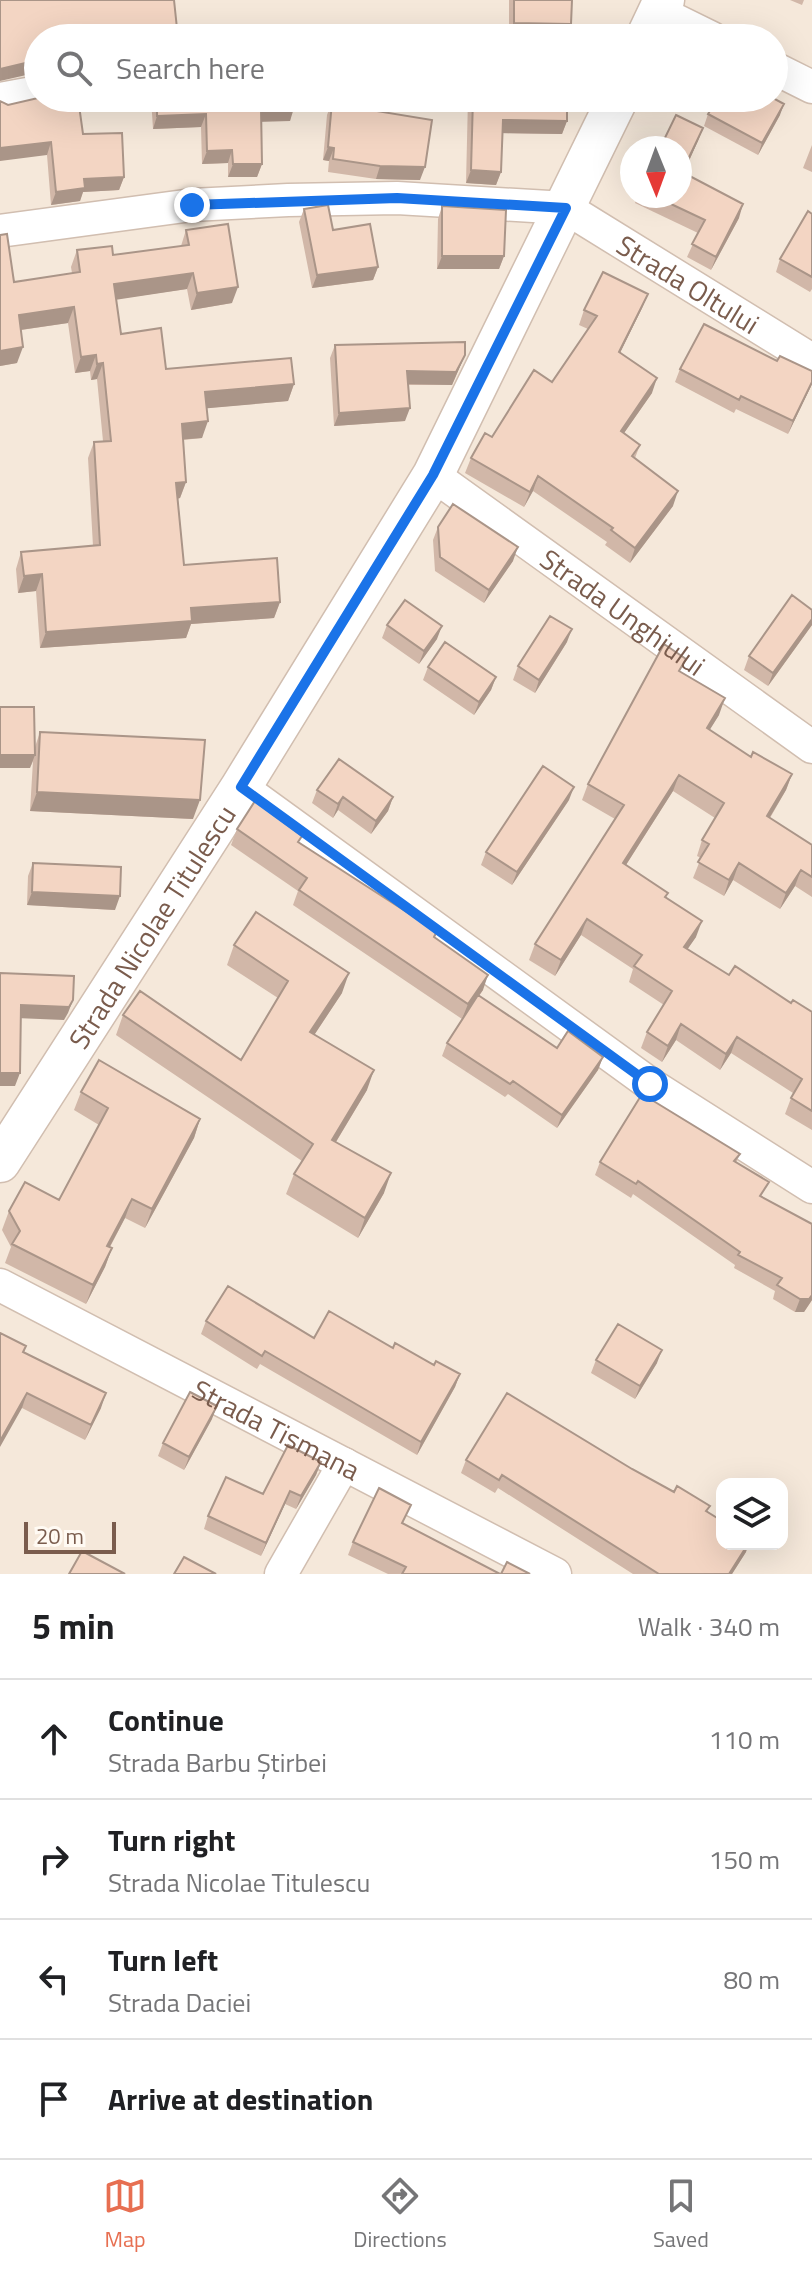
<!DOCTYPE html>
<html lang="en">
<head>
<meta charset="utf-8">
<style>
  body { margin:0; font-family:"Titillium Web",sans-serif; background:#f2f2f2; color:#202124 }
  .controls { position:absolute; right:24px; bottom:24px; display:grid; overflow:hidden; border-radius:16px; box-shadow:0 8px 32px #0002 }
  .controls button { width:72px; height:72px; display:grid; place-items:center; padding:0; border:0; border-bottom:2px solid #e0e0e0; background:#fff; color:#202124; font:40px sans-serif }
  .compass { position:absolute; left:620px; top:136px; width:72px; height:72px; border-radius:50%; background:#fff; box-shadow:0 8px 32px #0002; rotate:179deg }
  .scale { position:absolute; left:24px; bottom:20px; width:92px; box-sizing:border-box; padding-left:8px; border:4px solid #7a5c4d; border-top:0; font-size:22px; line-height:28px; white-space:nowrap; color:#7a5c4d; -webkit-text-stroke:6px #fffaf3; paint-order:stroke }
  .stop { position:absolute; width:24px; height:24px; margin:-18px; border:6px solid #1a73e8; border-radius:50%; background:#fff }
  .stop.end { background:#1a73e8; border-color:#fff; box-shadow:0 2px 8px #0008 }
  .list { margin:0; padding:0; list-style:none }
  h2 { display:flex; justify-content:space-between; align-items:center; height:104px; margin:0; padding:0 32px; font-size:34px }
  h2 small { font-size:26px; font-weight:400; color:#757577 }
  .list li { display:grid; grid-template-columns:52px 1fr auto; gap:24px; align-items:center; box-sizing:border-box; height:120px; padding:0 32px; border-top:2px solid #e0e0e0 }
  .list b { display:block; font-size:30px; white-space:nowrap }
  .list p { margin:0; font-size:26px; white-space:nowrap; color:#757577 }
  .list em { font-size:26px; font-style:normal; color:#757577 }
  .icon { flex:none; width:44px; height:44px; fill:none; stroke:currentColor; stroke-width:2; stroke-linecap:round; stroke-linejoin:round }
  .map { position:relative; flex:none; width:812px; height:1574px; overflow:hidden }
  .search { position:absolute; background:#fff; box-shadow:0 8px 32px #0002; left:24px; right:24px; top:24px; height:88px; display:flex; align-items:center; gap:20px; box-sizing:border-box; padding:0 28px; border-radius:44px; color:#757577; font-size:30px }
  .sheet { height:584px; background:#fff }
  nav { display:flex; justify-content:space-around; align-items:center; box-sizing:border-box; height:112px; border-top:2px solid #e0e0e0; background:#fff; font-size:22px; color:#757577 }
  nav a { display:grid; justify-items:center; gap:4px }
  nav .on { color:#e76f51 }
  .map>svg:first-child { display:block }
</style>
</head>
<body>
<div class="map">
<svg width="812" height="1574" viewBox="0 0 812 1574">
  <rect width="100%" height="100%" fill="#fdf6ec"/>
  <path fill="#f5e8da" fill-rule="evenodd" d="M0 0H812V1574H0ZM38 38H774V98H38ZM632 148H680V196H632ZM722 1484H782V1544H722Z"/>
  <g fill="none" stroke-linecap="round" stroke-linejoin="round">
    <g stroke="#d1beb0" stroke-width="35">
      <g id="minor">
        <path d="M659 12 712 38"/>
        <path d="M774 68 812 87"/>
        <path d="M0 99 38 92"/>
        <path id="s1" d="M0 231 192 205 288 200 397 198 566 208 812 360"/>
        <path id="s2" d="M433 475 812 747"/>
        <path d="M241 787 650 1084 812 1187"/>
        <path id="s3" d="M0 1285 555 1574"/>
        <path d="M281 1574 344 1464"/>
      </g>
    </g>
    <g stroke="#d1beb0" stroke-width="43">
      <g id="tertiary">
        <path d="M646 38 664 0"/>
        <path id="s4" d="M0 1162 241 787 433 475 618 98"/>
      </g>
    </g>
    <use href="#minor" stroke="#fff" stroke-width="32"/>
    <use href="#tertiary" stroke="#fff" stroke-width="40"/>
  </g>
  <path fill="#d1b7a8" d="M509 0H572L567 37 509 36Z
    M790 0H804L802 5Z
    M151 98H294L290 121H261L262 164 257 177H228V163L202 164 201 127 153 129Z
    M468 98H567V121L562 134 502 133 501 172 496 185 466 183Z
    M0 101 83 134 124 177 119 190 83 192 80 201 51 205 47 155Z
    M332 102 358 108 420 180 376 179 328 172 329 161 323 160 327 115Z
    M708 114 780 115 758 155 704 126Z
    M703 128 684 173 739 218 711 270 687 257 698 233 635 203 638 196H680V148Z
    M812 145V172L803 168Z
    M442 206 504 256 499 269H437L438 219Z
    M304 209 378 267 373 280 312 288 299 222Z
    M812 214V289L810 292 776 272 780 259Z
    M186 230 232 303 191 310 187 289 116 299 121 334 166 369 294 384 288 401 207 408 202 438 183 440 186 482 180 498 178 499 184 565 280 602 274 618 191 624 186 638 40 648 36 591 18 593 16 569 21 552 93 546 88 458 94 442 103 441 97 379 91 380 90 371 75 373 68 323 21 330 17 363 0 366V235L14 282 72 273 71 267 77 250 113 255 181 246Z
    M648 294 642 308 620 353 652 393 624 433 640 445 635 458 673 506 630 563 605 545 607 542 533 491 524 507 465 473 471 458 552 382 588 329 579 325 584 310Z
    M335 345 465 355 452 385H408L405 421 334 426 330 358Z
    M680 369 811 386 788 434 736 409 734 413 675 382Z
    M438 527 513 561 484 603 435 571 433 540Z
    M812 610V625L768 686 744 670 749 656Z
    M387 625 437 639 419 664 382 638Z
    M567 642 535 693 513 680 518 666Z
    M428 667 496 677 491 690 474 715 423 680Z
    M681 672 719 715 709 730 751 757 792 774 786 790 770 818 812 845V897L795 886 780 909 733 880 724 896 693 878 701 858 697 856 702 840 715 818 673 791 626 865 668 893 666 898 696 937 687 949 729 975 812 1012V1130L785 1114 793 1093 731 1053 720 1070 676 1040 662 1062 641 1048 647 1032 664 1005 629 982 633 969 581 935 555 976 529 960 535 944 615 819 582 800 588 784Z
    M40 732 193 819 30 811 33 761 30 768 35 747Z
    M317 790 393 797 388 811 371 834 338 810 333 818 312 803Z
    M569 800 512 885 481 865 486 852Z
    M237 829 300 843 436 933 435 937 483 990 479 996 557 1048 603 1057 598 1070 557 1128 508 1094 505 1097 442 1056 447 1043 462 1019 293 905 298 891 231 845Z
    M33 863 115 910 27 905 28 876Z
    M234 945 342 993 314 1035 367 1090 336 1142 384 1193 358 1238 286 1194 294 1174 302 1161 116 1035 123 1015 241 1060 278 998 227 965Z
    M81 1092 200 1119 194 1138 145 1228 125 1218 110 1247 112 1248 105 1267 86 1304 5 1263 11 1247 2 1230 9 1211 59 1200 99 1125 74 1110Z
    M740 1154 736 1163 763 1197 812 1224V1300L804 1312H795L773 1299 775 1291 734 1268 735 1265 633 1194 631 1198 595 1175 600 1162Z
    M206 1321 314 1338 393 1348 460 1374 455 1387 417 1455 260 1364 257 1369 201 1334Z
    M0 1333 26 1346 24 1352 101 1408 85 1440 22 1408Z
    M596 1360 657 1363 635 1399 591 1373Z
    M212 1419 184 1470 158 1456 163 1443Z
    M466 1460 632 1469 674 1492 710 1506 707 1512 746 1552 732 1574H633L498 1488 495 1493 461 1473Z
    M321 1462 316 1475 296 1509 285 1504 261 1556 204 1529 208 1516 263 1494Z
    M404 1524 500 1574H388L348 1555 353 1542Z"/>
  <path fill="#aa9588" d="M514 23 571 24 567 37 509 36Z
    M38 60V74L35 73 0 81V69Z
    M784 104 780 115 758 155 762 143Z
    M261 108H294L290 121 256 122Z
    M206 114 201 127 153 129 157 116Z
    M503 120 567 121 562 134 498 133Z
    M703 128 698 141 680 180V179Z
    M51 142 47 155 0 161V148Z
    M328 147 334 148 329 161 323 160Z
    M232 150 228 163 202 164 207 151Z
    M233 164H262L257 177H228Z
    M380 166 425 167 420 180 376 179Z
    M471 170 501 172 496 185 466 183Z
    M124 177 119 190 83 192 80 201 51 205 56 192 84 179Z
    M743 204 739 218 711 270 716 257Z
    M442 256H504L499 269H437Z
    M378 267 373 280 312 288 317 275Z
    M193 273 187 289 108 301 114 284Z
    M238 287 232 303 191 310 197 293Z
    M648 294 642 308 613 367 619 352Z
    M74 307 68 323 13 331 19 315Z
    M23 347 17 363 0 366V351Z
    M96 355 90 371 75 373 81 357Z
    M465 355 452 385 403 384 407 371Z
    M103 363 97 379 91 380 97 364Z
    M657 378 652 393 615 446 621 431Z
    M812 382V384L788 434 793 421Z
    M294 384 288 401 199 409 205 392Z
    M410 408 405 421 334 426 339 413Z
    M208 421 202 438 176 440 182 424Z
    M538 476 533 491 524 507 530 492Z
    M186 482 180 498 170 499 176 483Z
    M678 491 673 506 630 563 635 548Z
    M518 547 513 561 484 603 489 590Z
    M42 574 36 591 18 593 24 576Z
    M280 602 274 618 191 624 186 638 40 648 46 632 191 608Z
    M812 619V625L768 686 773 673Z
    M442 626 437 639 419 664 424 651Z
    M572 629 567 642 535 693 539 680Z
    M496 677 491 690 474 715 479 702Z
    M725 698 719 715 701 744 707 728Z
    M0 755H35L30 768H0Z
    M792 774 786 790 761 832 767 816Z
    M679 775 673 791 617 879 623 863Z
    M574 787 569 800 512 885 517 872Z
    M37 792 200 800 193 819 30 811Z
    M343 797 338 810 333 818 338 804Z
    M393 797 388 811 371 834 376 821Z
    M739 863 733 880 724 896 729 880Z
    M801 870 795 886 780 909 786 893Z
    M32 892 120 896 115 910 27 905Z
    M587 919 581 935 555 976 561 960Z
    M702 921 696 937 678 963 684 947Z
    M349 973 342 993 303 1052 310 1032Z
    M488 975 483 990 462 1019 468 1004Z
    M73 1000 68 1013 64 1020 16 1018 21 1005Z
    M681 1024 676 1040 662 1062 668 1046Z
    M737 1037 731 1053 720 1070 726 1054Z
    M603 1057 598 1070 557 1128 562 1115Z
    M374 1070 367 1090 325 1160 332 1140Z
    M0 1073H20L15 1086H0Z
    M200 1119 194 1138 145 1228 152 1209Z
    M391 1173 384 1193 358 1238 365 1218Z
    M132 1199 125 1218 100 1265 107 1246Z
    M112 1248 105 1267 86 1304 93 1285Z
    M812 1295V1300L804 1312H795L800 1299Z
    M662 1350 657 1363 635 1399 640 1386Z
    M460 1374 455 1387 417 1455 421 1442Z
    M27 1393 22 1408 0 1447V1441Z
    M106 1393 101 1408 85 1440 91 1425Z
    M217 1406 212 1419 184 1470 189 1457Z
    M321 1462 316 1475 296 1509 301 1496Z
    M290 1491 285 1504 261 1556 266 1543Z
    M748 1544H749L746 1552 732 1574H729Z"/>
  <path fill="#f3d5c3" stroke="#aa9588" stroke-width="2" d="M0 0H174L178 38H38V60L0 69Z
    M514 0H572L571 24 514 23Z
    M38 98H78L83 134 122 133 124 177 84 179 85 188 56 192 51 142 0 148V101L8 105Z
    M157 98H294V108H261L262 164H233L232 150 207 151 206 114 157 116Z
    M473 98H567V121L503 120 501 172 471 170Z
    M718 98H773L784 104 762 143 708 114Z
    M332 102 358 104V108L432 120 425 167 380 166 333 159 334 148 328 147Z
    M676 115 703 128 682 172 743 204 716 257 692 244 705 220 654 196H680V148H660Z
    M328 205 333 230 370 224 378 267 317 275 304 209Z
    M442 206 506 210 504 256H442Z
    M808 211 812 214V277L780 259Z
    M228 224 238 287 197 293 193 273 114 284 121 334 161 328 166 369 291 358 294 384 205 392 208 421 182 424 186 482 176 483 184 565 277 558 280 602 191 608 192 621 46 632 42 574 24 576 21 552 100 545 94 442 111 441 103 363 97 364 96 355 81 357 74 307 19 315 23 347 0 351V235L7 234 14 282 80 272 77 250 112 246 113 255 189 245 186 230Z
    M603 272 648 294 619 352 657 378 621 431 640 445 632 456 678 491 635 548 611 530 613 528 538 476 530 492 471 458 485 433 492 437 534 370 552 382 597 316 584 310Z
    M704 324 777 361 780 356 812 371V382L793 421 741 396 739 400 680 369Z
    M465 342V355L456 372 407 371 410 408 339 413 335 345Z
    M453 504 518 547 489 590 440 557 438 527Z
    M792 595 812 610V619L773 673 749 656Z
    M405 600 442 626 424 651 387 625Z
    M550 616 572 629 539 680 518 666Z
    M445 642 496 677 479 702 428 667Z
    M664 644 686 659 679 671 725 698 707 728 751 757 753 752 792 774 767 816 812 845V877L801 870 786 893 739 863 729 880 698 862 709 844 702 840 724 803 679 775 623 863 668 893 665 897 702 921 684 947 729 975 735 966 791 1003 793 1000 812 1012V1111L791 1098 802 1079 737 1037 726 1054 681 1024 668 1046 647 1032 672 991 634 966 642 955 587 919 561 960 535 944 624 805 588 784Z
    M0 707H34L35 755H0Z
    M40 732 205 740 200 800 37 792Z
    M339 759 393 797 376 821 343 797 338 804 317 790Z
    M543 766 574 787 517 872 486 852Z
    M255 801 302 836 298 842 419 920 436 933 434 937 488 975 468 1004 299 890 307 878 237 829Z
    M33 863 121 867 120 896 32 892Z
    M256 912 349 973 310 1032 374 1070 332 1140 391 1173 365 1218 294 1174 313 1144 123 1015 140 991 241 1060 288 981 234 945Z
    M0 973 74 976 73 1000 69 1007 21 1005 20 1073H0Z
    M478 995 557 1048 568 1031 603 1057 562 1115 513 1081 510 1084 447 1043Z
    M99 1060 200 1119 152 1209 132 1199 107 1246 112 1248 93 1285 12 1244 20 1231 9 1211 25 1182 59 1200 108 1108 81 1092Z
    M642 1094 740 1154 734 1161 769 1182 760 1196 812 1224V1295L809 1299H800L777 1285 782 1278 738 1255 740 1252 638 1181 636 1184 600 1162Z
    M228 1286 314 1338 329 1311 393 1348 395 1343 434 1365 436 1361 460 1374 421 1442 265 1351 262 1356 206 1321Z
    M618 1324 662 1350 640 1386 596 1360Z
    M0 1333 26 1346 23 1352 106 1393 91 1425 27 1393 0 1441Z
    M190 1392 217 1406 189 1457 163 1443Z
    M507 1393 632 1469 674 1492 677 1486 710 1506 706 1511 722 1521V1544H748L729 1574H659L502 1475 499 1480 466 1460Z
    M288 1445 321 1462 301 1496 290 1491 266 1543 208 1516 226 1477 263 1494Z
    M379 1488 411 1505 402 1523 500 1574H402L406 1567 353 1542Z
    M82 1551 125 1574H69Z
    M184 1557 216 1574H174Z
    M507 1562 530 1574H501Z"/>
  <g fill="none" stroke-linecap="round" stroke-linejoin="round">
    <path stroke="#1a73e8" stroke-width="10" d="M192 205 397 198 566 208 433 475 241 787 650 1084"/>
  </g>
  <g text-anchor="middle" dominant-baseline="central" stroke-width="8" stroke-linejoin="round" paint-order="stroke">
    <g font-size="28" fill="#7a5c4d" stroke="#fffaf3">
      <text stroke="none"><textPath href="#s1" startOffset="712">Strada Oltului</textPath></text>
      <text stroke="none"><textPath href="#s2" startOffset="234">Strada Unghiului</textPath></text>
      <text stroke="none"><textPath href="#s4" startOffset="280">Strada Nicolae Titulescu</textPath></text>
      <text stroke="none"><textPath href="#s3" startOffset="312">Strada Tismana</textPath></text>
    </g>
  </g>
</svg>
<div class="controls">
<button><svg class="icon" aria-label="layers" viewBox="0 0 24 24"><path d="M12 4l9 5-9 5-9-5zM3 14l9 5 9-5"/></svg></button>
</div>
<svg class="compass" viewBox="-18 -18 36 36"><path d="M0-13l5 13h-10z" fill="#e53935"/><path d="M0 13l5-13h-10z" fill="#757577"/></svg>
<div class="scale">20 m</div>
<div class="stop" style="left:650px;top:1084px"></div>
<div class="stop end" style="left:192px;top:205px"></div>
<div class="search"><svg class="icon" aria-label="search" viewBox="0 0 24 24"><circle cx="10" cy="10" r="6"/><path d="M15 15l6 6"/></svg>Search here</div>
</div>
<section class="sheet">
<h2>5 min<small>Walk · 340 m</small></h2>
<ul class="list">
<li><svg class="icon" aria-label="ahead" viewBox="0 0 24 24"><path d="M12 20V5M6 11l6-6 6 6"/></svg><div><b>Continue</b><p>Strada Barbu Știrbei</p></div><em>110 m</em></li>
<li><svg class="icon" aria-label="right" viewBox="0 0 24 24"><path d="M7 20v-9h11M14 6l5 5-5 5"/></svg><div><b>Turn right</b><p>Strada Nicolae Titulescu</p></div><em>150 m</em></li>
<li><svg class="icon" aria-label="left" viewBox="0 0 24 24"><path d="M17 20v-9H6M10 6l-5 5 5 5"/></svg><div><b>Turn left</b><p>Strada Daciei</p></div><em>80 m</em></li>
<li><svg class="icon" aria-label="arrive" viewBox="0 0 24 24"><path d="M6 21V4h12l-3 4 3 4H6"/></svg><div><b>Arrive at destination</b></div></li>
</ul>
</section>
<nav>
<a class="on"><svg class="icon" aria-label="map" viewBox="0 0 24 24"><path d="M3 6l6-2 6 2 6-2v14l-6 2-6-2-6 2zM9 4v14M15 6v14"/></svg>Map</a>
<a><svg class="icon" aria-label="directions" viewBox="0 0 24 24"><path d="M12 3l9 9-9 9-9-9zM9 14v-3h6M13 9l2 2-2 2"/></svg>Directions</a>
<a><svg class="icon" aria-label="saved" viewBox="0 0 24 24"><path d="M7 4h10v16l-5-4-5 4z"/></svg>Saved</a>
</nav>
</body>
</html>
